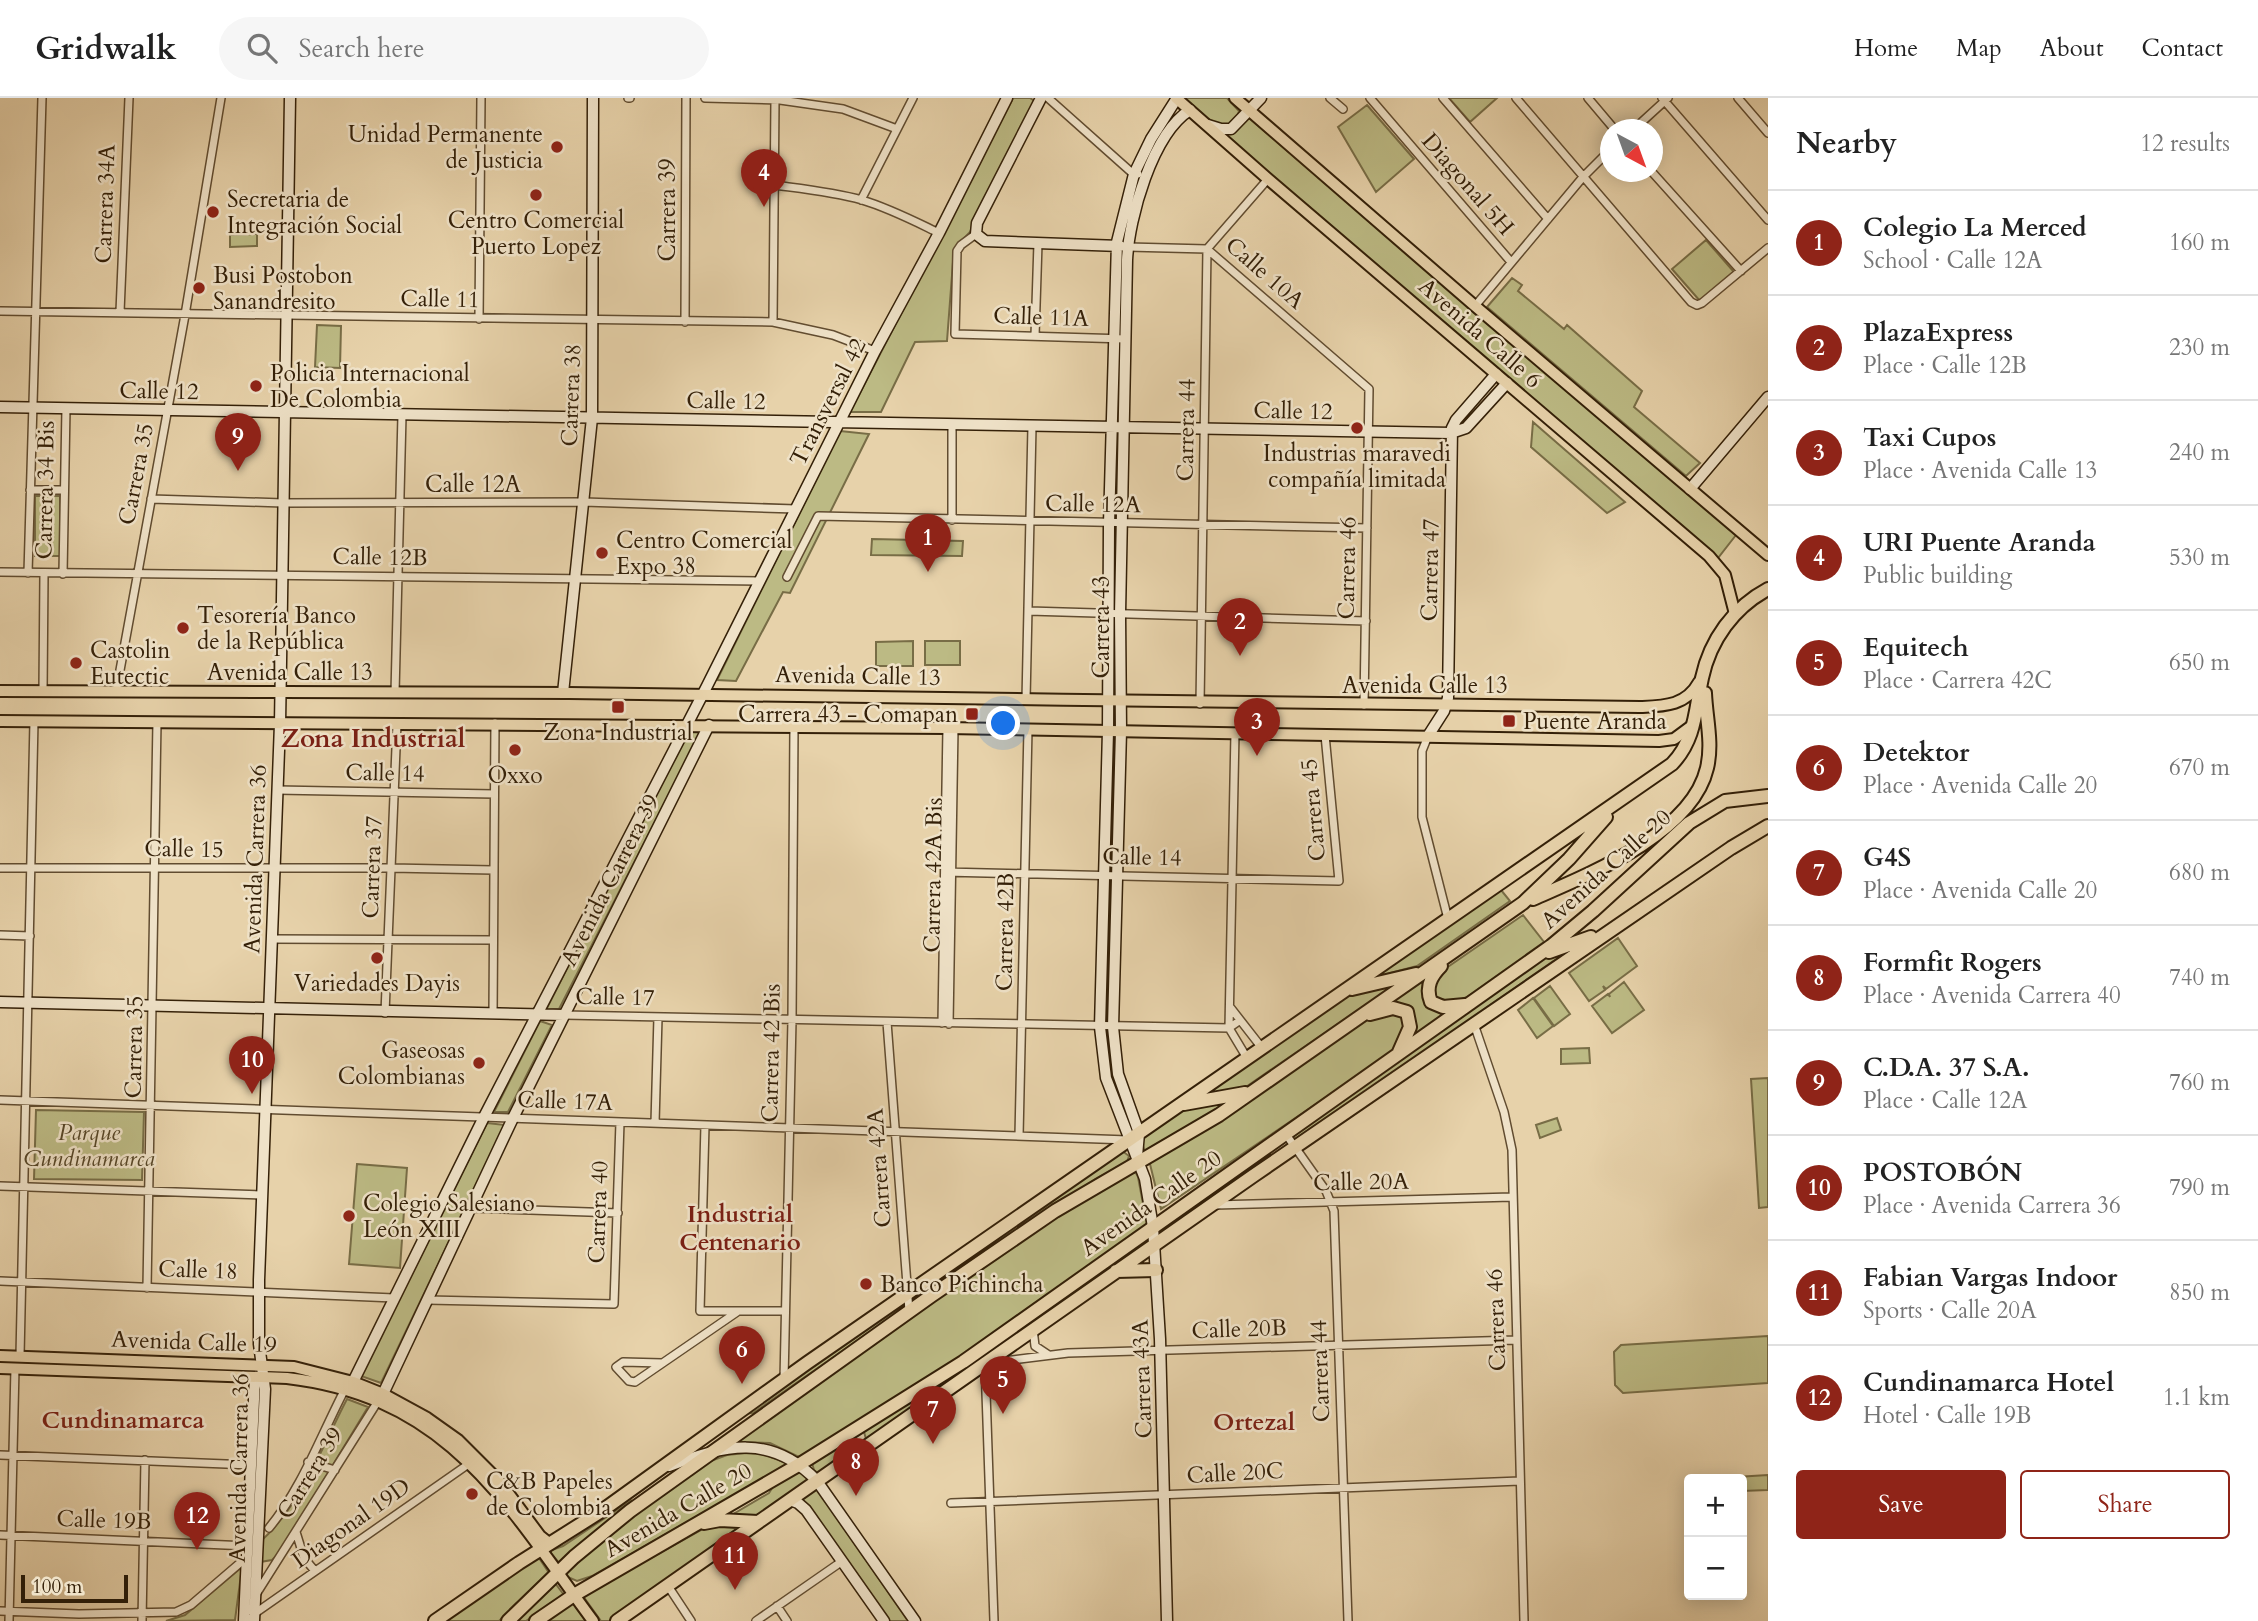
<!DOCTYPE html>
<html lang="en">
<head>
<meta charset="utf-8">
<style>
  body { margin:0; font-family:Cardo,serif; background:#f6f6f6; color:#222 }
  .controls { position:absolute; right:21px; bottom:21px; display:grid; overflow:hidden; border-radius:7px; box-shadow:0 4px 18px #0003 }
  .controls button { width:63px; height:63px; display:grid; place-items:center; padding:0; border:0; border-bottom:2px solid #e0e0e0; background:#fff; color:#222; font:35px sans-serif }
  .compass { position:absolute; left:1600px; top:21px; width:63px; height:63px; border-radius:50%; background:#fff; box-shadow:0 4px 18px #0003; rotate:139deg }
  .scale { position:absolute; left:21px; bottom:18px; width:107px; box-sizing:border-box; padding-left:7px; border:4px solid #342008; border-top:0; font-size:19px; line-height:24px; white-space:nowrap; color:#342008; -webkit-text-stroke:5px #efe2c8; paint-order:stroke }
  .you { position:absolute; left:1004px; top:626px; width:24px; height:24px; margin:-18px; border:5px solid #fff; border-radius:50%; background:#1a73e8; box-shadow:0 0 0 10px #1a73e833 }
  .badge { display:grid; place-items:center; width:46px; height:46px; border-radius:50%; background:#8f2418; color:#fff; font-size:23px; font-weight:700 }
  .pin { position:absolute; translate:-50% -58px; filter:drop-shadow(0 2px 4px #0008) }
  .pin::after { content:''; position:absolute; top:37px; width:24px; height:21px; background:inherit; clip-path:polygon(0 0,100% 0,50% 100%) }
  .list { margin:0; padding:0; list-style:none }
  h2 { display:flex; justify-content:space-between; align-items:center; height:91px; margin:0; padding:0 28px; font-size:30px }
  h2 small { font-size:23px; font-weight:400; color:#767676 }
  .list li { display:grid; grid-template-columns:46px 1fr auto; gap:21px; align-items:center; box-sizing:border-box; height:105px; padding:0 28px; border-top:2px solid #e0e0e0 }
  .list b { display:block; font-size:26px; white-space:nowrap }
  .list p { margin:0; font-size:23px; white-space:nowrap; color:#767676 }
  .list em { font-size:23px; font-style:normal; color:#767676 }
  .actions { display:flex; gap:14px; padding:21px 28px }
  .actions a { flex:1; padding:16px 0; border:2px solid #8f2418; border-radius:7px; text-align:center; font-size:24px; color:#8f2418 }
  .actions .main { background:#8f2418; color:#fff }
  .icon { flex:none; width:38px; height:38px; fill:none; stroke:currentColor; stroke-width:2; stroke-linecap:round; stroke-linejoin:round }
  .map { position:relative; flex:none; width:1768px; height:1523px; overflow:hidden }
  header { display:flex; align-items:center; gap:42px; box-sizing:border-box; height:98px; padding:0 35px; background:#fff; border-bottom:2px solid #e0e0e0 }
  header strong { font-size:33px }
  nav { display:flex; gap:38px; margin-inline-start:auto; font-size:24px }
  .search { width:490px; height:63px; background:#f6f6f6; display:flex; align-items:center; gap:18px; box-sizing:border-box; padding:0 24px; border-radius:38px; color:#767676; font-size:26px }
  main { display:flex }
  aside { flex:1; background:#fff }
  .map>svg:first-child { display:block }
</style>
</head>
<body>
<header>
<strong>Gridwalk</strong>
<div class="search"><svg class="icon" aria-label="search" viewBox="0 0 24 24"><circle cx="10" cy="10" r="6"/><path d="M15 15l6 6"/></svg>Search here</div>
<nav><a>Home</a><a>Map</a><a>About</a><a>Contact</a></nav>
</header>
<main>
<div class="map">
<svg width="1768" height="1523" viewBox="0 0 1768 1523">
  <rect width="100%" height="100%" fill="#e7d2aa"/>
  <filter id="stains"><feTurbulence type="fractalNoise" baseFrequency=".00286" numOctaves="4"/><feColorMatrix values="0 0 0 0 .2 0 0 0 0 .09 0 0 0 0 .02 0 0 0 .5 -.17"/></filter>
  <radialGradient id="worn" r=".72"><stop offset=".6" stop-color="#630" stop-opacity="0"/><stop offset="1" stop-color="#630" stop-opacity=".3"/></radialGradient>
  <path fill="#bcba84" stroke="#786d46" stroke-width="2" d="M1013 0H1030L1036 4 970 134 954 151 947 243 915 244 881 314H850Z
    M1186 0H1227L1239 13C1236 23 1234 26 1224 29 1210 23 1192 14 1186 0Z
    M1449 0H1497L1470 24Z
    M1367 7 1414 61 1376 94 1338 29Z
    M1249 20 1736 437 1718 460 1224 36 1235 34Z
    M257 136V148L230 149V137Z
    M1706 142 1734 174 1700 203 1672 171Z
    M1512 180 1522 187 1518 193 1564 231 1567 227 1642 293 1634 309 1700 365 1686 378 1487 209Z
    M317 227 341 228 340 270 315 269Z
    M1533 324 1625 404 1607 415 1531 349Z
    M840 333 869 336 790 495 783 494 736 583 717 582Z
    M35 398H60V458H35Z
    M872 441 963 443 962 458 871 457Z
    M913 543V568H876V544Z
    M925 543H960V567H925Z
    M687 634H701L559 911 546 912Z
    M1501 792 1510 803 1417 868 1371 880Z
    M1523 817 1544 844 1467 899 1451 905 1436 902 1433 885 1442 873Z
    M1618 840 1637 868 1606 891 1603 888 1605 892 1589 903 1569 875Z
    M1575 848 1297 1042H1294V1036L1535 863Z
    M1430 875 1423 890 1450 913 1410 941 1416 926 1413 914 1401 906 1384 907Z
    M1399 884 1240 993 1198 1001 1352 894Z
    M1624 884 1644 912 1612 935 1592 908 1608 896 1610 899 1609 896Z
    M1550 888 1570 916 1554 928 1534 900Z
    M1533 900 1553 928 1537 940 1518 912Z
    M1397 913 1407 924 1393 954 1161 1111 1149 1062 1209 1028 1367 922 1384 914Z
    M540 923 552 927 508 1014H494Z
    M1589 950 1590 965 1561 966V951Z
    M1768 980V1109L1759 1110 1751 981Z
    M1229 1002 1209 1016 1145 1054 1140 1039 1179 1013Z
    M36 1012 144 1014 142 1082 34 1081Z
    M1557 1020 1561 1032 1540 1040 1536 1027Z
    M487 1025 505 1027 381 1285 361 1278Z
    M1121 1052 1129 1058 1127 1064 1097 1080 996 1146 993 1141Z
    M1261 1059 1247 1078 1184 1122 1175 1120Z
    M357 1066 407 1070 400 1170 349 1166Z
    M1131 1074 1136 1075 1138 1079 1147 1127 932 1279 799 1359 770 1345 737 1344 861 1253 1078 1104Z
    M1141 1145 1142 1151 993 1256 985 1255Z
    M983 1147 984 1151 915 1202 911 1197Z
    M900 1205 903 1211 753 1315 739 1316Z
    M1768 1238V1285L1623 1295 1615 1287 1614 1254 1621 1247Z
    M965 1270 971 1271 866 1341 864 1334 869 1330Z
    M347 1301 368 1309 281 1453 272 1462 260 1464V1444C301 1407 322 1349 347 1301Z
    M852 1340 859 1346 819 1376 814 1372 812 1365Z
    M746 1355 763 1356 789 1366 592 1478 577 1483 563 1477 632 1418 708 1364 727 1357Z
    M800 1373 811 1384 758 1418H730L769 1395 774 1387Z
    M1768 1377V1392L1742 1393V1381H1736V1379Z
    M815 1388 908 1523H889L814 1415 798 1401Z
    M632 1402 559 1465 549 1453 563 1448Z
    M712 1426 734 1427 744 1431 609 1523H601L583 1498Z
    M537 1457 549 1475 499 1523H442Z
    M242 1469 235 1522 166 1523 185 1517Z
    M555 1485 564 1497 526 1523H515Z
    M573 1505 586 1523H545Z"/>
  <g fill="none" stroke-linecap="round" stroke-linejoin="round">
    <g stroke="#614c30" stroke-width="10">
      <path id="street" d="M628 0H630
        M705 0 780 2 843 11 897 31
        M1048 0 1130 73 1138 76
        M1330 0 1343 11
        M1370 0 1511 164
        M1443 0 1548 121
        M1516 0 1691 204 1697 207 1702 205 1768 150
        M1588 0 1615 32
        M1662 0 1768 122
        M1738 0 1768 35
        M1633 32 1668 0
        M1652 74 1741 173
        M774 87C804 91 834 94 862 102 889 110 914 123 939 135
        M861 102 913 0
        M976 136 961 147 957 153 955 236 1126 241
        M1128 149 1207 151 1369 291 1364 607
        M1475 208 1583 79 1610 52
        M0 213 773 224 833 237 875 253
        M120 214 129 0
        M479 221 481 0
        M685 224 686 0
        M773 224 775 1
        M1035 238 1038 145
        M30 392H64
        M151 401 283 405 584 404 796 411
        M952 422V326
        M0 474 760 483
        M28 475 42 0
        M63 476 66 310
        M787 479 818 418 1367 430
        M1029 513 1366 523
        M43 593 44 475
        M116 594 185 217 221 0
        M395 595 402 317
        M1026 602 1032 328
        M1200 606 1207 151 1268 81
        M1235 635 1229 930 1247 960
        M1428 638 1422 653V719L1448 821
        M277 692 494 696
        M0 770H391L493 772
        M945 774 1339 783 1325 637
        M0 837 30 838
        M272 841 493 842
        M1230 909 1262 950
        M385 915 397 626
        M493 916 495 625
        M564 917 1229 930 1239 923
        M887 924 909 1213
        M942 925 947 630
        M949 926 954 630
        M1474 926 1504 1014 1512 1052 1524 1523
        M0 1002 1128 1042
        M655 1025 658 919
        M705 1027 700 1213H784
        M1285 1035 1326 1093 1334 1113 1348 1523
        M1019 1038 1028 631
        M0 1088 262 1097
        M1215 1107 1512 1099
        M470 1110 618 1115
        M0 1183 394 1200
        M147 1190 157 624
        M427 1202 614 1206 620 1024
        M1033 1231 1035 1248 1047 1256
        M20 1258 34 623
        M662 1265 623 1264 616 1269 629 1283 635 1284 737 1214
        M989 1265 1068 1255 1516 1242
        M985 1266 994 1523
        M784 1282 792 922 794 628
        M0 1357 251 1367
        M308 1364 335 1372
        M951 1405 1520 1383
        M269 1430C302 1390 321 1337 345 1291
        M296 1434 304 1460 315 1473
        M0 1437 248 1448
        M668 1488 691 1523
        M255 1498 378 1303
        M777 1508 787 1523
        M0 1513 79 1516 176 1514 191 1507 247 1459
        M254 1516 470 1365
        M9 1523 15 1270
        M142 1523 145 1362
        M756 1523 841 1464"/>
    </g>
    <g stroke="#342008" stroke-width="13">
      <path id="secondary" d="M1041 0 977 125 976 136 985 143 1120 148
        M1208 27 1221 31H1231L1261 0
        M0 309 1451 335 1466 330 1507 285
        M1690 391 1768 299
        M563 595 592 320 593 0
        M1428 638 1444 613 1448 600 1452 330 1456 322 1496 276
        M0 904 564 917
        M1137 1058 1139 1035 1118 976 1113 929 1121 633 1120 516 1127 162C1129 120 1152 36 1190 12
        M353 1284 484 1019 707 588 875 253 939 135 1007 0
        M383 1296 513 1020 709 627
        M669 1368C725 1347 771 1335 817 1383L915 1523
        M790 1402 798 1405 806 1412 884 1523
        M244 1523 255 1279
        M254 1523 265 1291 259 1246V1182L280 626 290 0
        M1167 1523 1160 1241 1153 1129 1145 1081 1106 980 1100 929 1108 633 1109 426 1117 144 1134 76 1151 41 1177 0"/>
    </g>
    <g stroke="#342008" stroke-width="14">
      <path id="primary" d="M1176 0 1268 81 1709 458 1725 477 1735 516
        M1235 0 1475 208 1768 457
        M0 593C190 595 379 593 569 595 926 598 1283 607 1640 609 1664 608 1686 608 1699 584
        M0 623 947 630 1659 643 1674 641 1693 627
        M0 1258 294 1269 353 1284 383 1296 427 1320 458 1342 500 1384 540 1438 550 1446
        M0 1270 287 1280C449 1299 505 1404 593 1523"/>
    </g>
    <g stroke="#342008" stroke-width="16">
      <path id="highway" d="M1533 801C1590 776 1692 735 1707 670 1713 645 1706 620 1705 595
        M1549 854 1591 839
        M1441 868C1431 878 1425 889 1431 904L1443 909 1465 907
        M1352 891 1416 876
        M1370 916 1393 910 1407 914 1410 929 1399 954
        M1184 1006 1245 995
        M1116 1173 1156 1172
        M704 1425 720 1422 758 1424
        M435 1523 519 1465 603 1412 807 1265 1672 666C1696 641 1695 612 1702 580 1710 542 1734 509 1768 491
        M508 1523 574 1459 630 1413 931 1198 1055 1113 1219 1017 1523 805 1569 761 1606 719
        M536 1523 574 1497 800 1366 963 1264 1551 848 1593 813 1689 725 1725 703 1768 698
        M617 1523 1253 1078 1731 750 1768 728"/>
    </g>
    <use href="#street" stroke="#efe2c8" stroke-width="7"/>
    <use href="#secondary" stroke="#efe2c8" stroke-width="10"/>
    <use href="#primary" stroke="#e7d2aa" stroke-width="10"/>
    <use href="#highway" stroke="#e7d2aa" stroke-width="12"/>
  </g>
  <g fill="#8f2418" stroke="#efe2c8" stroke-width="2.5">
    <circle cx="557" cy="49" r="7"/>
    <circle cx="536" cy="97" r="7"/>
    <circle cx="213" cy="114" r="7"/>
    <circle cx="199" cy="190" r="7"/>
    <circle cx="256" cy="288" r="7"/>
    <circle cx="1357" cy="330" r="7"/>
    <circle cx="602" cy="455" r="7"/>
    <circle cx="183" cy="530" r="7"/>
    <circle cx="76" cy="565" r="7"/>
    <rect x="611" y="602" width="14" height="14" rx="3.5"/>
    <rect x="965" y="609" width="14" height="14" rx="3.5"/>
    <rect x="1502" y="616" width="14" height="14" rx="3.5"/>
    <circle cx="515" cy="652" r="7"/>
    <circle cx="377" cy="860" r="7"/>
    <circle cx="479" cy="965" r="7"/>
    <circle cx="349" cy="1118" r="7"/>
    <circle cx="866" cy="1186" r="7"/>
    <circle cx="472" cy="1396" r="7"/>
  </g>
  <g text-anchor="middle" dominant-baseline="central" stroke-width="5" stroke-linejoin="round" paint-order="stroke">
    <g font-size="23" fill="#342008" stroke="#efe2c8" text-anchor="start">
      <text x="543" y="36" text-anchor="end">Unidad Permanente<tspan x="543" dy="26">de Justicia</tspan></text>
      <text x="227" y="101">Secretaria de<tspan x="227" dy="26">Integración Social</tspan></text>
      <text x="536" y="122" text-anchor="middle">Centro Comercial<tspan x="536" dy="26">Puerto Lopez</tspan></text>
      <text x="213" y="177">Busi Postobon<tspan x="213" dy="26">Sanandresito</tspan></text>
      <text x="270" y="275">Policia Internacional<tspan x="270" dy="26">De Colombia</tspan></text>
      <text x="1357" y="355" text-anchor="middle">Industrias maravedi<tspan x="1357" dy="26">compañía limitada</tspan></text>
      <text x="616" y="442">Centro Comercial<tspan x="616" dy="26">Expo 38</tspan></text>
      <text x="197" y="517">Tesorería Banco<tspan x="197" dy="26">de la República</tspan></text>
      <text x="90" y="552">Castolin<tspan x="90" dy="26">Eutectic</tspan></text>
      <text x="958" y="616" text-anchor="end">Carrera 43 - Comapan</text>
      <text x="1523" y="623">Puente Aranda</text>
      <text x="618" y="634" text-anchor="middle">Zona Industrial</text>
      <text x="515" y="677" text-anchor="middle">Oxxo</text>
      <text x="377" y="885" text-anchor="middle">Variedades Dayis</text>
      <text x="465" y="952" text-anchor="end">Gaseosas<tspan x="465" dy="26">Colombianas</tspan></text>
      <text x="363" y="1105">Colegio Salesiano<tspan x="363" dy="26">León XIII</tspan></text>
      <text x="880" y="1186">Banco Pichincha</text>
      <text x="486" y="1383">C&amp;B Papeles<tspan x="486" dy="26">de Colombia</tspan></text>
    </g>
    <g font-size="23" fill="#342008" stroke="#efe2c8">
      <text transform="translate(1468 86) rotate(49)">Diagonal 5H</text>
      <text transform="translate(105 106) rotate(-88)">Carrera 34A</text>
      <text transform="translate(667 112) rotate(-90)">Carrera 39</text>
      <text transform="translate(1265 175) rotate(41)">Calle 10A</text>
      <text transform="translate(440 201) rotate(1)">Calle 11</text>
      <text transform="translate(1041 219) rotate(2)">Calle 11A</text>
      <text transform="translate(1480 235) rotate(41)">Avenida Calle 6</text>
      <text transform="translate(159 293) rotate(1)">Calle 12</text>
      <text transform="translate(571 297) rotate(-88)">Carrera 38</text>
      <text transform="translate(726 303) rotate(1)">Calle 12</text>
      <text transform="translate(828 304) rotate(-63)">Transversal 42</text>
      <text transform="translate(1293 313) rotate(1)">Calle 12</text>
      <text transform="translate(1186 332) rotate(-89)">Carrera 44</text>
      <text transform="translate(136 376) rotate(-79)">Carrera 35</text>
      <text x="473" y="386">Calle 12A</text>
      <text transform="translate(45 392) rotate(-89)">Carrera 34 Bis</text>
      <text transform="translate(1093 406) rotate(1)">Calle 12A</text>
      <text transform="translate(380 459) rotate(1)">Calle 12B</text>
      <text transform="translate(1347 470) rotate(-89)">Carrera 46</text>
      <text transform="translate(1430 472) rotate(-89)">Carrera 47</text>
      <text transform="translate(1101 529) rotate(-90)">Carrera 43</text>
      <text x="290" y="574">Avenida Calle 13</text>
      <text transform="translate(858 578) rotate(1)">Avenida Calle 13</text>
      <text x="1425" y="587">Avenida Calle 13</text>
      <text transform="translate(385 675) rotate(1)">Calle 14</text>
      <text transform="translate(1313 712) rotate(-95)">Carrera 45</text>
      <text transform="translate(184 751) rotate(1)">Calle 15</text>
      <text transform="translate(1142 759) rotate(1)">Calle 14</text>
      <text transform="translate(255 761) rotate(-88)">Avenida Carrera 36</text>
      <text transform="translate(372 769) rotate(-88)">Carrera 37</text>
      <text transform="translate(1606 771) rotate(-42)">Avenida Calle 20</text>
      <text transform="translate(933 777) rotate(-89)">Carrera 42A Bis</text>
      <text transform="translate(610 782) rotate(-63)">Avenida Carrera 39</text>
      <text transform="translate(1005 834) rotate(-89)">Carrera 42B</text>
      <text transform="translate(615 899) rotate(1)">Calle 17</text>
      <text transform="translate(134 949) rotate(-89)">Carrera 35</text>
      <text transform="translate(771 955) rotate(-89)">Carrera 42 Bis</text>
      <text transform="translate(565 1003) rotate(2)">Calle 17A</text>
      <text transform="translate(879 1070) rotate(-94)">Carrera 42A</text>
      <text transform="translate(1361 1084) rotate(-1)">Calle 20A</text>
      <text transform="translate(1151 1105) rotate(-35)">Avenida Calle 20</text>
      <text transform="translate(598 1114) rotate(-88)">Carrera 40</text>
      <text transform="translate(198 1172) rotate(2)">Calle 18</text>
      <text transform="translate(1496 1222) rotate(-92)">Carrera 46</text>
      <text transform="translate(1239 1231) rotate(-2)">Calle 20B</text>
      <text transform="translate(194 1244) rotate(2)">Avenida Calle 19</text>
      <text transform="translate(1320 1273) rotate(-92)">Carrera 44</text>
      <text transform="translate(1142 1281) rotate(-92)">Carrera 43A</text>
      <text transform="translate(239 1370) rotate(-89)">Avenida Carrera 36</text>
      <text transform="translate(310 1375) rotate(-58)">Carrera 39</text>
      <text transform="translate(1235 1375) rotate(-3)">Calle 20C</text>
      <text transform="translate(678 1412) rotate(-30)">Avenida Calle 20</text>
      <text transform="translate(104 1422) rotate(2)">Calle 19B</text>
      <text transform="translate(351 1425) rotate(-35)">Diagonal 19D</text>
    </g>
    <g font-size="23" font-style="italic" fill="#564627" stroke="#efe2c8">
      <text x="89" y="1034">Parque<tspan x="89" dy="26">Cundinamarca</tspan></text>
    </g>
    <g font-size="24" font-weight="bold" fill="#7a1f14" stroke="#efe2c8">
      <text x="740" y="1116">Industrial<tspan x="740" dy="28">Centenario</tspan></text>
      <text x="123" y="1322">Cundinamarca</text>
      <text x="1254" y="1324">Ortezal</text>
    </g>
    <g font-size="26" font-weight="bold" fill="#7a1f14" stroke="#efe2c8">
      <text x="373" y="640">Zona Industrial</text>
    </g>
  </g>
  <rect width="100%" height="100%" filter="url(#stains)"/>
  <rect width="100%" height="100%" fill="url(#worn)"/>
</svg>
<div class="controls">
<button>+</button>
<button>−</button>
</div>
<svg class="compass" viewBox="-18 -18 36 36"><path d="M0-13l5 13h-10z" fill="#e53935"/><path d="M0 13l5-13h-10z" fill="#767676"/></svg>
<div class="scale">100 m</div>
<div class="you"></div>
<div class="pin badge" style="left:928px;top:474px">1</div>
<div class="pin badge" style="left:1240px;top:558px">2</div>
<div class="pin badge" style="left:1257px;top:658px">3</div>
<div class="pin badge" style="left:764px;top:109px">4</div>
<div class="pin badge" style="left:1003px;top:1316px">5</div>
<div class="pin badge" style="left:742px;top:1286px">6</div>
<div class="pin badge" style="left:933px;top:1346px">7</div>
<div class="pin badge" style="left:856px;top:1398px">8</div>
<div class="pin badge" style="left:238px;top:373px">9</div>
<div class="pin badge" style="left:252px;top:996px">10</div>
<div class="pin badge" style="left:735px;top:1492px">11</div>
<div class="pin badge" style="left:197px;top:1452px">12</div>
</div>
<aside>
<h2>Nearby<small>12 results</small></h2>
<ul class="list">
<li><span class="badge">1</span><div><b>Colegio La Merced</b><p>School · Calle 12A</p></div><em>160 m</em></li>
<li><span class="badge">2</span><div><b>PlazaExpress</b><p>Place · Calle 12B</p></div><em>230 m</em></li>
<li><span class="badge">3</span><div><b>Taxi Cupos</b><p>Place · Avenida Calle 13</p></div><em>240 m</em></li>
<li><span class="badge">4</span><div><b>URI Puente Aranda</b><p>Public building</p></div><em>530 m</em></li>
<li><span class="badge">5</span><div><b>Equitech</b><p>Place · Carrera 42C</p></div><em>650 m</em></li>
<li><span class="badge">6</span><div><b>Detektor</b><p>Place · Avenida Calle 20</p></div><em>670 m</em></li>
<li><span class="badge">7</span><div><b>G4S</b><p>Place · Avenida Calle 20</p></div><em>680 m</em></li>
<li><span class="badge">8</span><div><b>Formfit Rogers</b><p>Place · Avenida Carrera 40</p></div><em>740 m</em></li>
<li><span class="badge">9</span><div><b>C.D.A. 37 S.A.</b><p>Place · Calle 12A</p></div><em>760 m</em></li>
<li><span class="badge">10</span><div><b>POSTOBÓN</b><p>Place · Avenida Carrera 36</p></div><em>790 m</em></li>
<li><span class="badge">11</span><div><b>Fabian Vargas Indoor</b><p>Sports · Calle 20A</p></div><em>850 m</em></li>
<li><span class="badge">12</span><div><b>Cundinamarca Hotel</b><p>Hotel · Calle 19B</p></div><em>1.1 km</em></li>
</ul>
<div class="actions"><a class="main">Save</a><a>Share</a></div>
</aside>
</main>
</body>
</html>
